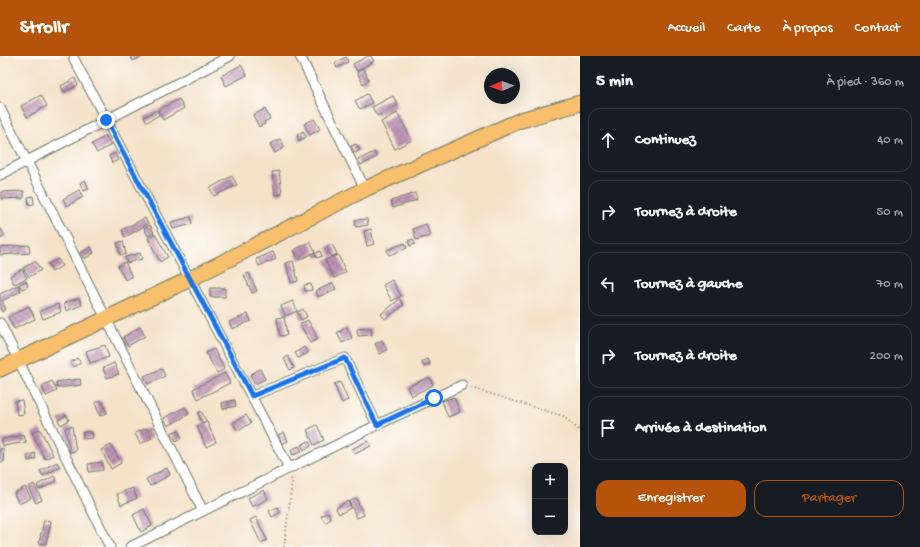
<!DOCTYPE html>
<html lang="fr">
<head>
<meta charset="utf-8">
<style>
  body { margin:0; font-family:"Gochi Hand",sans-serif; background:#20242c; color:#f1f3f6 }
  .controls { position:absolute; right:12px; bottom:12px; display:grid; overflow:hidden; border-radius:8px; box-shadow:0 4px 16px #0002 }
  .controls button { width:36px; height:36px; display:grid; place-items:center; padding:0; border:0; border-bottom:1px solid #363941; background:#171b24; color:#f1f3f6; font:20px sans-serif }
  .compass { position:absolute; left:484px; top:12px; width:36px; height:36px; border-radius:50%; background:#171b24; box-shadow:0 4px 16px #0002; rotate:268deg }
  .stop { position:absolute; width:12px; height:12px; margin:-9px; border:3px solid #1a73e8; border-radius:50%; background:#fff }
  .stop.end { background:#1a73e8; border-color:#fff; box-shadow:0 1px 4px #0008 }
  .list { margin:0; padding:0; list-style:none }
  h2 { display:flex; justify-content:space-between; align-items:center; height:52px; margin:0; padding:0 16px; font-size:17px }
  h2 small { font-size:13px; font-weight:400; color:#9ea1a6 }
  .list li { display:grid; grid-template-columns:26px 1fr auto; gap:12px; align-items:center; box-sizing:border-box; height:64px; margin:0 8px 8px; padding:0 8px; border:1px solid #363941; border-radius:12px }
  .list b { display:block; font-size:15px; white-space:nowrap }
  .list em { font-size:13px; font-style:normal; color:#9ea1a6 }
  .actions { display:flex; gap:8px; padding:12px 16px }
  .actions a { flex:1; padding:9px 0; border:1px solid #b45309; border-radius:12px; text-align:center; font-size:14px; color:#b45309 }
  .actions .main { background:#b45309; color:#fff }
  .icon { flex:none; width:22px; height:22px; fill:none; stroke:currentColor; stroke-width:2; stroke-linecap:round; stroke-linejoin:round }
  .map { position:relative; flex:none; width:580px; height:491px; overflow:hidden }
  header { display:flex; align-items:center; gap:24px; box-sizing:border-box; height:56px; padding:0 20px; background:#b45309; color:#fff }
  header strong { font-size:19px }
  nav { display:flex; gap:22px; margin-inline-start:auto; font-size:14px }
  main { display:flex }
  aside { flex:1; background:#171b24 }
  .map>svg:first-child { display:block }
</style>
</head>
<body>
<header>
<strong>Strollr</strong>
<nav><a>Accueil</a><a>Carte</a><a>À propos</a><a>Contact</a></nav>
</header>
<main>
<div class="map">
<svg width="580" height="491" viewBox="0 0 580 491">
  <defs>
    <pattern id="building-cross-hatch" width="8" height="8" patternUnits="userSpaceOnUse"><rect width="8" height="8" fill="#c194b7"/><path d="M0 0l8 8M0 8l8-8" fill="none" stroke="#9c7a96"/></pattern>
  </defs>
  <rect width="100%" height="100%" fill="#fdfcf7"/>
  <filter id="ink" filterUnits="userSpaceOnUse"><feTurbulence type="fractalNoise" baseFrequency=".025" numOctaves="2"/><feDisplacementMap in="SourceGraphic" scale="8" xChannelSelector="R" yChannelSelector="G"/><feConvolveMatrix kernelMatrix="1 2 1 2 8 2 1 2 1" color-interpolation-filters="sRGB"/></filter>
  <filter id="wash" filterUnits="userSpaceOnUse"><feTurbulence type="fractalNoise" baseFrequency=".012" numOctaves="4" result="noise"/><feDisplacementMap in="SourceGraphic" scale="16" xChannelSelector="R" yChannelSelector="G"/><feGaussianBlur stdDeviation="0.9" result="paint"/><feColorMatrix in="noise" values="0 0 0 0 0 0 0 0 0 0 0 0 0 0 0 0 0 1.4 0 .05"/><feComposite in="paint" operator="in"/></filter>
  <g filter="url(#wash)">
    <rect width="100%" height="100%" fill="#f5e2c9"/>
    <g id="blocks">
      <path fill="url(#building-cross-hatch)" d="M130 0H143L133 5Z
        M368 0H371L374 5 357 15 353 8Z
        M346 1 348 6 337 12 335 7Z
        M241 9 247 19 226 30 221 20Z
        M363 12 369 24 363 28 357 16Z
        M503 13 505 18H496L495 16Z
        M75 22 78 29 64 36 61 30Z
        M367 38 372 47 360 53 355 45Z
        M41 39 47 50 27 61 21 50Z
        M393 40 398 49 377 60 372 51Z
        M179 43 184 52 163 64 158 54Z
        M265 53 270 63 264 66 265 68 259 71 253 59Z
        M157 54 159 59 147 66 144 61Z
        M397 57 412 84 395 93 381 66Z
        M314 63 320 73 310 79 304 68Z
        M303 75 306 81 299 85 297 79Z
        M106 80 111 89 97 97 92 88Z
        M280 83 285 91 275 97 270 88Z
        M356 88 360 94 355 97 351 90Z
        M374 96 377 101 361 109 358 104Z
        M115 97 118 104 112 107 109 100Z
        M279 115 282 138 275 139 272 116Z
        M232 120 237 129 214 140 210 132Z
        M85 124 89 133 84 135 80 127Z
        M79 134 83 141 67 150 63 143Z
        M24 135V142L1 143V136Z
        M415 137 417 144 393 152 391 145Z
        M33 140 34 148 29 149 28 141Z
        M191 161 192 168 173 173 171 166Z
        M145 162 148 168 125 181 122 174Z
        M367 163 368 169 356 171 355 164Z
        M426 168 430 180 416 184 413 173Z
        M150 169 154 177 148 180 144 172Z
        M0 171 5 180 0 183Z
        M371 173 374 188 367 190 364 175Z
        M155 178 168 201 160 206 148 182Z
        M413 183 415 188 410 190 408 185Z
        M123 185 126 198 120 199 117 187Z
        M310 186 315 196 299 204 294 194Z
        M405 187 407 192 389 199 387 194Z
        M332 188 337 198 331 201 327 191Z
        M29 189 30 197 0 199V191Z
        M91 191 94 197 84 203 80 197Z
        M320 195 322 200 317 202 315 198Z
        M273 196 276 203 259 210 256 203Z
        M140 197 142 203 127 207 125 201Z
        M338 199 346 216 334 222 325 204Z
        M58 203 62 210 52 216 48 208Z
        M35 205 41 214 29 221 23 212Z
        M293 205 298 225 291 227 286 207Z
        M125 206 132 221 125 224 118 210Z
        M22 213 27 222 14 228 10 220Z
        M249 217 257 235 252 237 244 219Z
        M392 224 401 240 392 245 383 229Z
        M26 225 28 230 22 233 19 228Z
        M333 227 336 233 318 241 316 235Z
        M311 228 312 234 305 235 304 229Z
        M18 229 21 235 2 245 6 253 2 256 0 252V238Z
        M210 232H225V241H210Z
        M79 242 82 249 66 255 64 247Z
        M400 243 404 249 385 263 381 258Z
        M293 245 297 255 285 260 281 250Z
        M58 248 61 256 43 263 40 255Z
        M29 250 35 263 14 273 8 261Z
        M303 253 307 261 301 264 297 256Z
        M248 258 251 265 232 273 229 266Z
        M284 261 287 279 280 280 277 262Z
        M308 264 318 283 310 287 300 268Z
        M140 271 145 280 128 290 123 281Z
        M347 271 352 282 342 287 337 277Z
        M371 272 372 279 358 280 357 273Z
        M382 284 387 294 380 298 375 288Z
        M105 289 109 301 90 307 86 295Z
        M304 291 308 297 298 302 295 297Z
        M214 293 224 313 217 317 206 297Z
        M288 300 294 312 290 314 284 303Z
        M77 302 81 307 74 311 70 307Z
        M428 303 430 308 424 311 422 306Z
        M114 307 119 318 107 322 103 312Z
        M162 313 165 320 148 328 144 320Z
        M260 313 265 323 255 328 250 319Z
        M225 317 230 327 198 343 193 333Z
        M429 321 433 329 411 340 407 331Z
        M80 323 81 329 57 332 56 326Z
        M52 325 57 335 46 340 42 330Z
        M340 326 348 344 342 347 334 328Z
        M454 341 460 356 448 361 442 345Z
        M22 344 24 358 17 359 15 345Z
        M101 344 107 357 100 360 95 347Z
        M235 344 236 350 223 353 222 347Z
        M185 351 189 358 168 370 164 362Z
        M201 355 206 365 202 367 198 357Z
        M66 359 69 364 61 369 58 364Z
        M246 359 251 367 238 375 233 367Z
        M207 366 216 386 206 391 197 370Z
        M317 369 324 384 314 389 307 374Z
        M72 370 76 395 70 396 65 372Z
        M147 372 152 382 140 388 135 377Z
        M40 373 53 399 45 403 32 377Z
        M178 374 182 382 176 385 171 377Z
        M83 376H92L93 382 83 383Z
        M284 376 288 385 282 388 278 379Z
        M24 379 26 386 3 390 2 383Z
        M309 385 311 390 304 394 301 389Z
        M368 385 371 390 355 398 352 393Z
        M111 389 121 407 111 413 101 394Z
        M299 390 302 395 293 399 291 394Z
        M3 392 4 406H0V393Z
        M35 397 36 403 28 405 27 400Z
        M57 406 60 411 43 420 40 415Z
        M102 406 103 414 89 416 88 408Z
        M167 412 170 419 150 430 146 423Z
        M54 420 57 425 39 434 37 429Z
        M34 428 42 444 36 447 28 431Z
        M25 431 31 442 19 448 14 437Z
        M133 432 137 442 121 449 117 438Z
        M264 434 268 443 252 451 248 442Z
        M356 442 364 459 357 462 349 446Z
        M348 445 351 452 339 458 336 452Z
        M278 451 280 457 272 461 269 455Z
        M144 453 152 470 141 476 133 459Z
        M328 456 331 463 325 467 321 460Z
        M256 461 267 484 261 487 250 464Z
        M44 464 51 465 46 488 39 487Z"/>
    </g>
  </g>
  <g filter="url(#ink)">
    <use href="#blocks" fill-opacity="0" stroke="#6a7768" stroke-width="1"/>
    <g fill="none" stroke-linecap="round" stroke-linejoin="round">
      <g stroke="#6a7768" stroke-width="11">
        <path id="street" d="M300 0 365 133
          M74 3 289 412
          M0 52 203 455
          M0 119 230 0
          M0 267 110 491
          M252 340 345 302 377 369
          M130 491 377 369 462 329"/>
      </g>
      <g stroke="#6a7768" stroke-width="17">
        <path id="primary" d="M0 313 190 223 365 133 521 64 580 47"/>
      </g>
      <path stroke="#6a7768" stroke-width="2" stroke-dasharray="1 3" stroke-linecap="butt" d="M471 332 563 360 580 375
        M284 491 292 427 291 421"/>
      <use href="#street" stroke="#fff" stroke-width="9"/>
      <use href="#primary" stroke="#f8bf6c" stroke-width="15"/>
    </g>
  </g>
  <g fill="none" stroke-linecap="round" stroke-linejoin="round" filter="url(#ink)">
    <path stroke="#1a73e8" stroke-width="5" d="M106 64 252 340 345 302 377 369 434 342"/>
  </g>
</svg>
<div class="controls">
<button>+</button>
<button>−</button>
</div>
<svg class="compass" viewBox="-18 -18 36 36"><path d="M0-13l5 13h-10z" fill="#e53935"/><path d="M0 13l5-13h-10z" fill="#9ea1a6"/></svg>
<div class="stop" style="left:434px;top:342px"></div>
<div class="stop end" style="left:106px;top:64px"></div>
</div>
<aside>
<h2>5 min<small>À pied · 360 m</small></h2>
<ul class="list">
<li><svg class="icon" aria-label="ahead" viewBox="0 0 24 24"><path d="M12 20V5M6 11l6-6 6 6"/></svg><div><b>Continuez</b></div><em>40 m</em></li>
<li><svg class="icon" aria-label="right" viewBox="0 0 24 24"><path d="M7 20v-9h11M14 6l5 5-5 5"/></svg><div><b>Tournez à droite</b></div><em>50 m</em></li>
<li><svg class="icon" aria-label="left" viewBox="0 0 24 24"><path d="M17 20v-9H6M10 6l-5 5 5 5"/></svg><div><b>Tournez à gauche</b></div><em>70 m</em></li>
<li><svg class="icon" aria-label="right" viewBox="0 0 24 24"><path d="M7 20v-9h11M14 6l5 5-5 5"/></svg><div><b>Tournez à droite</b></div><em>200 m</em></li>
<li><svg class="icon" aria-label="arrive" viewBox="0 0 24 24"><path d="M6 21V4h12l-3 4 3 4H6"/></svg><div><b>Arrivée à destination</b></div></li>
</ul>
<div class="actions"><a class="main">Enregistrer</a><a>Partager</a></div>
</aside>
</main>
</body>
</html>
